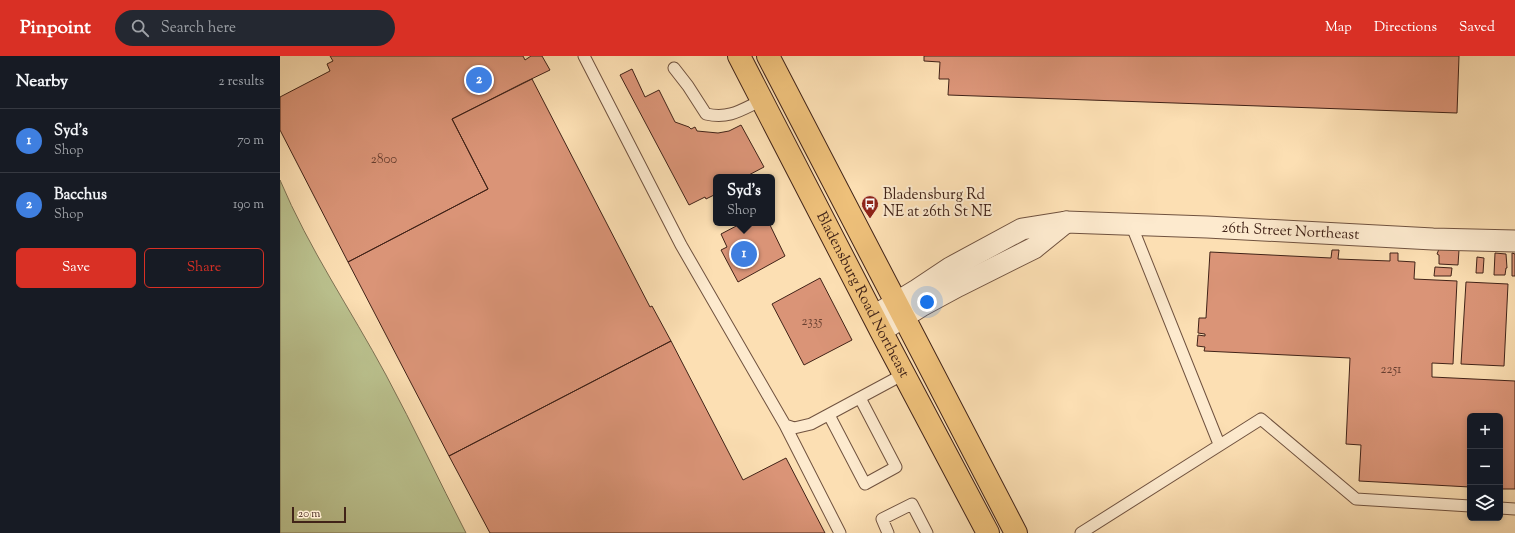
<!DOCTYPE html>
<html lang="en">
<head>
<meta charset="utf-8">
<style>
  body { margin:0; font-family:"Sorts Mill Goudy",serif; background:#242831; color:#f1f3f6 }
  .controls { position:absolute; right:12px; bottom:12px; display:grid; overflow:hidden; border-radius:6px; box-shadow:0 2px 6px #0003 }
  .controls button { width:36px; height:36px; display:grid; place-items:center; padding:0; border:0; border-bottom:1px solid #363941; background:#171b24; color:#f1f3f6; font:20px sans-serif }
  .scale { position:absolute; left:12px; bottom:10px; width:54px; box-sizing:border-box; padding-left:4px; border:2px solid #412318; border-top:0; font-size:11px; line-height:14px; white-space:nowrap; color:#412318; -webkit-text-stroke:3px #fdeace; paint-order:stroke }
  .you { position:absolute; left:647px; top:246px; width:14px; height:14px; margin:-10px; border:3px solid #fff; border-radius:50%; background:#1a73e8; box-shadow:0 0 0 6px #1a73e833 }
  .badge { display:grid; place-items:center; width:26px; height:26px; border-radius:50%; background:#d93025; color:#fff; font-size:13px; font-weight:700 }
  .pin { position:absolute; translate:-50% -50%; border:2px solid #fff; box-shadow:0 1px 4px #0006 }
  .popup { position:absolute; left:433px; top:118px; width:62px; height:52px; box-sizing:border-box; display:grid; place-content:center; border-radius:6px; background:#171b24; filter:drop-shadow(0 1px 3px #0005); font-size:13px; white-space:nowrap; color:#9ea1a6 }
  .popup b { font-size:15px; color:#f1f3f6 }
  .popup::after { content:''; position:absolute; left:50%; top:100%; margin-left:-8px; border:8px solid transparent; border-top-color:#171b24 }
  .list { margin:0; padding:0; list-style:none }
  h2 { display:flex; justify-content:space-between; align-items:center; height:52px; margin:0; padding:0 16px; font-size:17px }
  h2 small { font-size:13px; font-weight:400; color:#9ea1a6 }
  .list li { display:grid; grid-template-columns:26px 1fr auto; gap:12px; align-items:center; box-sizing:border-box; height:64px; padding:0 16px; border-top:1px solid #363941 }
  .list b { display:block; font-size:15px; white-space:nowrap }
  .list p { margin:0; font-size:13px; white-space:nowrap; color:#9ea1a6 }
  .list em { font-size:13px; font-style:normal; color:#9ea1a6 }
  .actions { display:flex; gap:8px; padding:12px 16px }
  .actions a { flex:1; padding:9px 0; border:1px solid #d93025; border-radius:6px; text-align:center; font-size:14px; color:#d93025 }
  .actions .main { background:#d93025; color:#fff }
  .icon { flex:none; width:22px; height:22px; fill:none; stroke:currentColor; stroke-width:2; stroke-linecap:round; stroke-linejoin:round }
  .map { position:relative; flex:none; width:1235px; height:477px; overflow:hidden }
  header { display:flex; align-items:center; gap:24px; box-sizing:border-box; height:56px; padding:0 20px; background:#d93025; color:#fff }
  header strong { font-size:19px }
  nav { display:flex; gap:22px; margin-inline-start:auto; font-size:14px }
  .search { width:280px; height:36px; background:#242831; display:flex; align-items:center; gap:10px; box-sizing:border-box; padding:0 14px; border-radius:22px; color:#9ea1a6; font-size:15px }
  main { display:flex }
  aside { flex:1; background:#171b24 }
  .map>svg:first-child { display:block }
</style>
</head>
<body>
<header>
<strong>Pinpoint</strong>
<div class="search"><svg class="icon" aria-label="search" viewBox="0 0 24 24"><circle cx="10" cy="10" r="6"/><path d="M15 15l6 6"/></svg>Search here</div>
<nav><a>Map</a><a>Directions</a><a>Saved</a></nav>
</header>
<main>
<aside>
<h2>Nearby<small>2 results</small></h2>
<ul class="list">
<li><span class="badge" style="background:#3f7fe0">1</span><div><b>Syd's</b><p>Shop</p></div><em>70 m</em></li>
<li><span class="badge" style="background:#3f7fe0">2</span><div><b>Bacchus</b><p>Shop</p></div><em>190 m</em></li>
</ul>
<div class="actions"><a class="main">Save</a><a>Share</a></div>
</aside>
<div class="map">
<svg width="1235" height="477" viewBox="0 0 1235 477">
  <rect width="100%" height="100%" fill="#fcdfb3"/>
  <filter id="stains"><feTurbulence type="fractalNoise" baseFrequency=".005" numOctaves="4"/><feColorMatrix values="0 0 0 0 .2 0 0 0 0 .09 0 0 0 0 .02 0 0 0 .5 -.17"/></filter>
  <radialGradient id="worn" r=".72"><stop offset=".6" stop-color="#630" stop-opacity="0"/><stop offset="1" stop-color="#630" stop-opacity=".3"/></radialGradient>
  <path fill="#bbc28f" stroke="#7e7254" d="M0 124C29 193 71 254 106 319 134 371 159 425 186 477H0Z"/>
  <path fill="#da9477" stroke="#412318" d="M50 0H243L245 4 251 0H262L270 14 243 27 172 63 208 133 68 206 0 74V41L50 15 47 8 53 5Z
    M644 0H1179L1177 57 668 39 669 23H659L660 6 644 5Z
    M352 13 365 41 379 34 395 66 409 71 411 73 415 71 417 75 438 77 449 75 461 69 484 111 465 121H436V138L426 143 425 141 409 149 340 19Z
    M252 23 370 251 372 250 391 285 169 400 68 206 208 133 172 63Z
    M462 167H489L505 200 458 226 441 194 447 191 441 178Z
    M1159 193 1179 194 1178 209 1159 208V199L1157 198Z
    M1052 194H1059L1058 203 1110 205V197H1118V205L1135 206 1134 223 1177 225 1173 308 1152 307V321L1235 325V433H1220V360H1190V431L1079 425 1081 389 1066 388 1070 302 924 295 925 291 917 290 918 279 925 280V278L918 277 919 262H926L930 196 1051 202Z
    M1215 197 1226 198 1227 212H1226L1225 219H1214Z
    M1232 197 1235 198V220H1232Z
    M1197 201 1204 202 1203 217H1196Z
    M1155 211 1172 212 1171 220H1154Z
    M540 222 572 284 524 309 492 248Z
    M1186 226 1228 228 1224 310 1181 308Z
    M391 285 463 424 506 402 545 477H210L169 400Z"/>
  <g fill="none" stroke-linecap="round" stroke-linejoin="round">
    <g stroke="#70523f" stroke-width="13">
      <path id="lane" d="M304 0 401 189 505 369 514 372 531 368 624 318
        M394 12 408 30 426 58C450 63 461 54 482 44
        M851 168 939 388
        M549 359 585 428 616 411 580 342
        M505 369 560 477
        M1220 452 1235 453
        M608 477 602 463 632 448 647 477
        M801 477 981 363 1076 443 1190 450"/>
    </g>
    <g stroke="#70523f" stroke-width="23">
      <g id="street">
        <path id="s1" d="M594 260 637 234 670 212 742 173 786 166 927 171 1153 183 1235 185"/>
        <path d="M601 275 641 250 678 230 754 192 786 166"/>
      </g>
    </g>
    <g stroke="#412318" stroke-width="24">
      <g id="primary">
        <path id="s2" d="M459 0 601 275 708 477"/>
        <path d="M488 0 736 477"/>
      </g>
    </g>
    <use href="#lane" stroke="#fdeace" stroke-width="11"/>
    <use href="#street" stroke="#fdeace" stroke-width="21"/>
    <use href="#primary" stroke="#eec07a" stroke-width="22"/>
  </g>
  <defs>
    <g id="bus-pin" transform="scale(0.9)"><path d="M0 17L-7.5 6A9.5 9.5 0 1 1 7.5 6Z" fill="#8f2418" stroke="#fdeace"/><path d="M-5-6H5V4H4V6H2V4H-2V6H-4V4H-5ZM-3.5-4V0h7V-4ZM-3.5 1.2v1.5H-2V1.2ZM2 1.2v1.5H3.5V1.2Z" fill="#fff"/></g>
  </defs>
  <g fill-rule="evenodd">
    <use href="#bus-pin" x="590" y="148"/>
  </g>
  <g text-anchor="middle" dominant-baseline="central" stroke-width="4" stroke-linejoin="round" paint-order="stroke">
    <g font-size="13" fill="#673f30">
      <text x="104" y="104">2800</text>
      <text x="532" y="266">2335</text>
      <text x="1111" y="314">2251</text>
    </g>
    <g font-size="15" fill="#412318" stroke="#fdeace" text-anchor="start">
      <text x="603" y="139">Bladensburg Rd<tspan x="603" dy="17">NE at 26th St NE</tspan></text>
    </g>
    <g font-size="15" fill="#412318" stroke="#fdeace">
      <text stroke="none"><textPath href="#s1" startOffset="441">26th Street Northeast</textPath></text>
      <text stroke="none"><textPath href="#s2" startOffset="269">Bladensburg Road Northeast</textPath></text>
    </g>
  </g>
  <rect width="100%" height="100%" filter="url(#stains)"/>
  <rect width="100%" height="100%" fill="url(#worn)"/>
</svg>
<div class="controls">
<button>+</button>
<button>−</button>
<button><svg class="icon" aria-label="layers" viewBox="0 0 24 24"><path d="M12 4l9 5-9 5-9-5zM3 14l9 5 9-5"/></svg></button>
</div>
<div class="scale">20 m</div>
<div class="you"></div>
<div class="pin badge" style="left:464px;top:198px;background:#3f7fe0">1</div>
<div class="popup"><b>Syd's</b>Shop</div>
<div class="pin badge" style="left:199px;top:24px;background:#3f7fe0">2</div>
</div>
</main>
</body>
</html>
